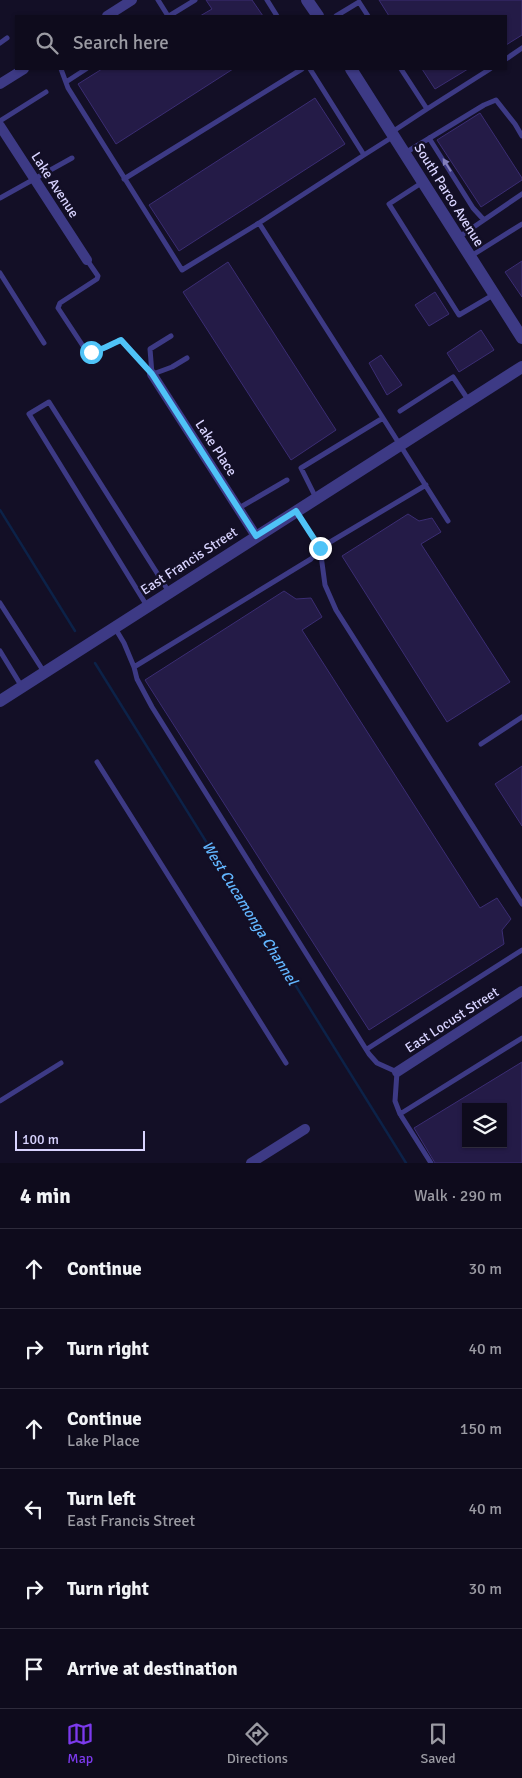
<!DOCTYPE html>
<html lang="en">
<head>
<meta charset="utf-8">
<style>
  body { margin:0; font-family:Signika,sans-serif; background:#1c1929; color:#f1f3f6 }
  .controls { position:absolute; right:15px; bottom:15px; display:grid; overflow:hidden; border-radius:0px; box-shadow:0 1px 4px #0004 }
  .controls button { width:45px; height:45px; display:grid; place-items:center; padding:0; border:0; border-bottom:1px solid #2e2b3b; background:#0e0b1c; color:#f1f3f6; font:25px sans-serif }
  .scale { position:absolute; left:15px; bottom:12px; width:130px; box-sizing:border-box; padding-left:5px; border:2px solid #d9d4ff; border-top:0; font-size:14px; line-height:18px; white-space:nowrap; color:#d9d4ff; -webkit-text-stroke:4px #130f26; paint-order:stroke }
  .stop { position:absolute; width:15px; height:15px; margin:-11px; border:4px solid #4fc3f7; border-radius:50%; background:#fff }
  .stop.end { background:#4fc3f7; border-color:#fff; box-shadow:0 1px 5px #0008 }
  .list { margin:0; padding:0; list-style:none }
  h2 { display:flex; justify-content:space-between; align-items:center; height:65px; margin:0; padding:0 20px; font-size:21px }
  h2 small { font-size:16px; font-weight:400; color:#9b9ba3 }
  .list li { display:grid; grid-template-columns:32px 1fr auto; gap:15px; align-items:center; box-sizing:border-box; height:80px; padding:0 20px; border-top:1px solid #2e2b3b }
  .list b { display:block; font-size:19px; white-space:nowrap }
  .list p { margin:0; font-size:16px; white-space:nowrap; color:#9b9ba3 }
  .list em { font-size:16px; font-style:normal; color:#9b9ba3 }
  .icon { flex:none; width:28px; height:28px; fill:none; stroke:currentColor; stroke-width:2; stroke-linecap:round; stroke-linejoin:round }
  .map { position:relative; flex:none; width:522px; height:1163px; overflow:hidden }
  .search { position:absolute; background:#0e0b1c; box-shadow:0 1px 4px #0004; left:15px; right:15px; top:15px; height:55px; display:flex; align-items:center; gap:12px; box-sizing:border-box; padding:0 18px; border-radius:0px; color:#9b9ba3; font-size:19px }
  .sheet { height:545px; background:#0e0b1c }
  nav { display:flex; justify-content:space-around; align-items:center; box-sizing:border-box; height:70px; border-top:1px solid #2e2b3b; background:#0e0b1c; font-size:14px; color:#9b9ba3 }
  nav a { display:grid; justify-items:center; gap:2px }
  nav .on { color:#7c3aed }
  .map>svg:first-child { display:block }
</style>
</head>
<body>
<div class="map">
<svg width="522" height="1163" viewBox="0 0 522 1163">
  <rect width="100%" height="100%" fill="#130f26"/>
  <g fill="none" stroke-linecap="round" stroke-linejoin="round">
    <path stroke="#0c2248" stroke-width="2.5" d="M0 510 75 631
      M95 663 406 1163"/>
  </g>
  <path fill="#241b47" stroke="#3b2d73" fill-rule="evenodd" d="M206 0H252L263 16H200L212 9Z
    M379 0H522V35L506 45V16H389Z
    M102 69H233L116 144 78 84Z
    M422 69H468L435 89Z
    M315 98 345 144 179 251 149 205Z
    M480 113 522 178V180L481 207 437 140Z
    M522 261V297L505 272Z
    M228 262 336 430 291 460 183 292Z
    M435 292 449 314 429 326 415 305Z
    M481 330 494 350 459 372 447 353Z
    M381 355 402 385 387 395 369 363Z
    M408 514 419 521 432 518 441 532 421 544 510 682 447 722 342 556Z
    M284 591 296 599 311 598 322 617 302 630 480 908 497 898 511 919 502 930 504 944 369 1030 145 680Z
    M522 766V826L495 784Z
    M522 1062V1163H435L414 1128ZM466 1107H503V1144H466Z"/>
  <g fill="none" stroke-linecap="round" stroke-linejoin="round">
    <path stroke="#3d3a85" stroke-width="5" d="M158 0 168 16
      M267 0 277 16
      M169 16 195 0
      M336 16 359 2 368 16
      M0 43 7 38
      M506 59 522 48
      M61 69 68 88 182 270 259 223 383 418
      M310 69 364 155 394 136
      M401 69 427 109 490 69
      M66 82 86 69
      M0 121 46 92
      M392 132 427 109
      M429 138 473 208 484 220
      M405 153 484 105 496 100 515 124 522 136
      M124 179 302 69
      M423 182 389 204 459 315 493 295
      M0 198 72 158
      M259 223 364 155
      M459 237 522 194
      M471 256 522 224
      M87 260 98 276 97 279 60 303 58 308 83 346 91 352C101 351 111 344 121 340L152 374
      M0 273 44 343
      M152 374 150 349 171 336
      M153 374 172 367 187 358
      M400 411 453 377 469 401
      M316 498 301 468 383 418 448 521
      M239 508 287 480
      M296 511 320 548 426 485
      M320 548 325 585 336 610 522 904
      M0 603 44 672
      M147 606 29 414 49 402 169 592
      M115 628 124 643 134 667 311 559 319 549
      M0 651 22 687
      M134 667 137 679 152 707 369 1054 377 1063 397 1072 395 1101 400 1114 522 1038
      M481 744 522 717
      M97 762 286 1063
      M367 1049 522 950
      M0 1101 61 1063
      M400 1114 431 1163"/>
    <path stroke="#3d3a85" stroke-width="10" d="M107 16 132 0
      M0 84 24 69
      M0 126 87 260
      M152 374 256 536
      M397 1072 522 991
      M251 1163 305 1129"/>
    <path stroke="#3d3a85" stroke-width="12" d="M307 0 318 16
      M351 69 522 338
      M0 701 522 367"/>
  </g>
  <defs><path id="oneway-solid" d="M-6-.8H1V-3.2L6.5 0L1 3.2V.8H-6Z" transform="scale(1.25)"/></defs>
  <use fill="#837fbc" href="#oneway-solid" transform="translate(447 165) rotate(-122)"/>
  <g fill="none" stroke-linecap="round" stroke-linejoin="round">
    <path stroke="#4fc3f7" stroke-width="6" d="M91 352C101 351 111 344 121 340L152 374 256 536 296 511 320 548"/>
  </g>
  <g text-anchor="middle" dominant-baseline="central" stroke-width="5" stroke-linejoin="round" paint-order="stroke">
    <g font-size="14" fill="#d9d4ff" stroke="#130f26">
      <text transform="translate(55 185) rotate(57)">Lake Avenue</text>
      <text transform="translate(449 195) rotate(58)">South Parco Avenue</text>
      <text transform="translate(216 448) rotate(57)">Lake Place</text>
      <text transform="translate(189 561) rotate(-33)">East Francis Street</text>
      <text transform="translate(452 1020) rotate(-33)">East Locust Street</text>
    </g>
    <g font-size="15" font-style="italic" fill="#62b6ff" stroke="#130f26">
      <text transform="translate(250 913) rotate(58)">West Cucamonga Channel</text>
    </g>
  </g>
</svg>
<div class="controls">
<button><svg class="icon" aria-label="layers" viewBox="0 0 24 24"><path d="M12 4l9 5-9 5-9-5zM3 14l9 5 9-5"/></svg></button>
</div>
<div class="scale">100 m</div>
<div class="stop" style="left:91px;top:352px"></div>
<div class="stop end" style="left:320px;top:548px"></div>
<div class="search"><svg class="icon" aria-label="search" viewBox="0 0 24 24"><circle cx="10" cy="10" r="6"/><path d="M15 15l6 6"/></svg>Search here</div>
</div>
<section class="sheet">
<h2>4 min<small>Walk · 290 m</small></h2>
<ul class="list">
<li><svg class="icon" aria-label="ahead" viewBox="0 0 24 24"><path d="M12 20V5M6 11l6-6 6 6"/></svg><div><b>Continue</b></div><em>30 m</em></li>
<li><svg class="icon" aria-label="right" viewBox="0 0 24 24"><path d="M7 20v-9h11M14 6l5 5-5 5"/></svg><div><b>Turn right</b></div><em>40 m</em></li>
<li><svg class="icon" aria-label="ahead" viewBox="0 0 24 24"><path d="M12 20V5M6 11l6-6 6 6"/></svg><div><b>Continue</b><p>Lake Place</p></div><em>150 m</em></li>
<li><svg class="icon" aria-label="left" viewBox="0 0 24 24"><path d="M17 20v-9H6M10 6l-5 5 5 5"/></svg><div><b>Turn left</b><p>East Francis Street</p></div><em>40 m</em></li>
<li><svg class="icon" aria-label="right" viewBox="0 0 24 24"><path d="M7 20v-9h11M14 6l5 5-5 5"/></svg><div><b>Turn right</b></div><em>30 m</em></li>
<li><svg class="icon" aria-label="arrive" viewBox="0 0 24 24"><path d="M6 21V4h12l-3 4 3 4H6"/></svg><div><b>Arrive at destination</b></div></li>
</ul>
</section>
<nav>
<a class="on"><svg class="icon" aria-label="map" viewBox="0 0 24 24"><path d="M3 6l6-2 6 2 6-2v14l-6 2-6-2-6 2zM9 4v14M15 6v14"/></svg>Map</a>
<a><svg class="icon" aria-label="directions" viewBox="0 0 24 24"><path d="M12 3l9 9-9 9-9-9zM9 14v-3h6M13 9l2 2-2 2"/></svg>Directions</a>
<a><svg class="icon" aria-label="saved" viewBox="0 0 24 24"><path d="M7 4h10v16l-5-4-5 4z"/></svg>Saved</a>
</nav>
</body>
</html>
